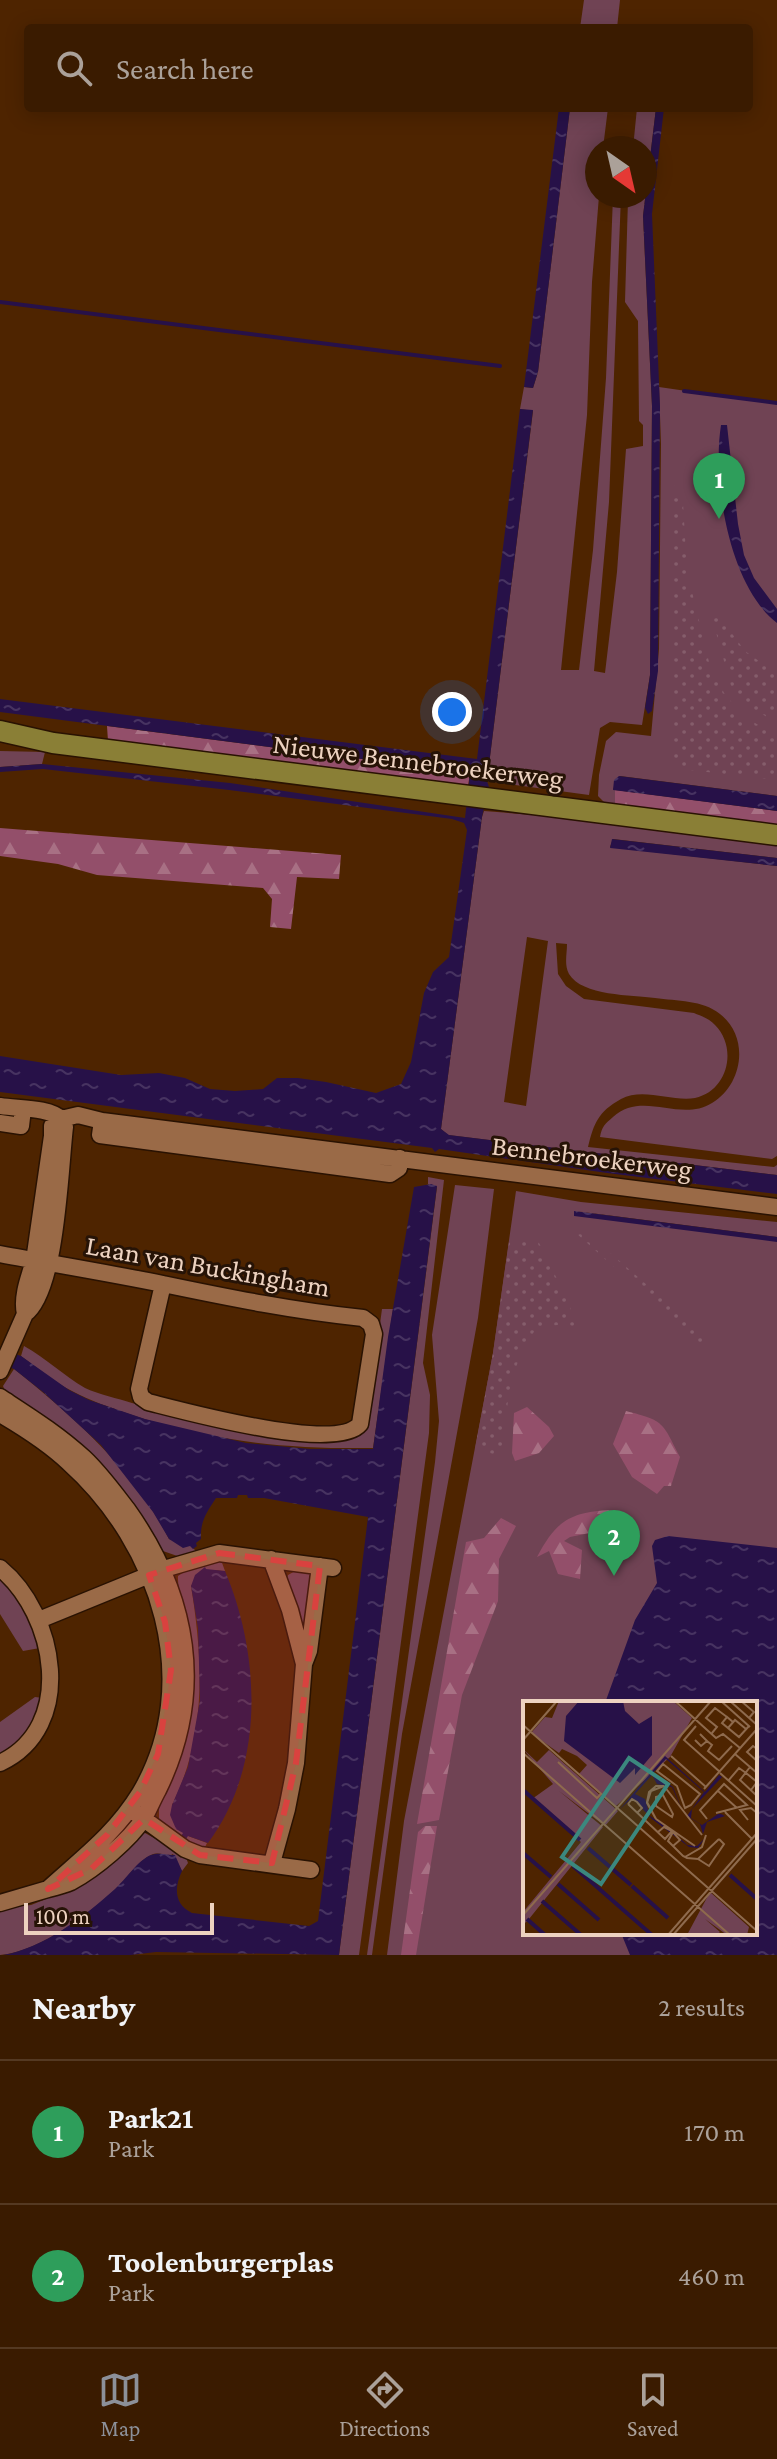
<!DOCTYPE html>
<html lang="en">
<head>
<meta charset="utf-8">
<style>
  body { margin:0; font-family:"Crimson Pro",serif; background:#45280f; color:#f1f3f6 }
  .compass { position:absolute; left:585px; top:136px; width:72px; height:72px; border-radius:50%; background:#3a1b00; box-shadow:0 4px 20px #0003; rotate:146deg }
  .scale { position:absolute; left:24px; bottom:20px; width:190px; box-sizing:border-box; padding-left:8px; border:4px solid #edd2c0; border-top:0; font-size:22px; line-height:28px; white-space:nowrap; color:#edd2c0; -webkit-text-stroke:6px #261306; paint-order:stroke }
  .you { position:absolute; left:452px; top:712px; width:28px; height:28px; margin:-20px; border:6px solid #fff; border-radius:50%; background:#1a73e8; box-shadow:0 0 0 12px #1a73e833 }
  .badge { display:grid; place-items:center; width:52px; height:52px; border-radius:50%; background:#8c9099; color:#fff; font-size:26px; font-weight:700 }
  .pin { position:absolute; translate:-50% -66px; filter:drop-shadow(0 2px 4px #0008) }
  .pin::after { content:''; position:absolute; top:42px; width:28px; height:24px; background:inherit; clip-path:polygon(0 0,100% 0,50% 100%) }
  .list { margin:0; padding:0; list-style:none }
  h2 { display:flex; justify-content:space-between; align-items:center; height:104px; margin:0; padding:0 32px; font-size:34px }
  h2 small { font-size:26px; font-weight:400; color:#aba199 }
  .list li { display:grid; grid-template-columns:52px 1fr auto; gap:24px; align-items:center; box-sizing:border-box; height:144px; padding:0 32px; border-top:2px solid #543922 }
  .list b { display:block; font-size:30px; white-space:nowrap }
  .list p { margin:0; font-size:26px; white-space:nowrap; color:#aba199 }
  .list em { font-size:26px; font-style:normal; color:#aba199 }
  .icon { flex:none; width:44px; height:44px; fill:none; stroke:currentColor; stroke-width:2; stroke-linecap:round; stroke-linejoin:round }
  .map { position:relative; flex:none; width:777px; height:1955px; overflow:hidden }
  .search { position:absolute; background:#3a1b00; box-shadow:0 4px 20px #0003; left:24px; right:24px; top:24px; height:88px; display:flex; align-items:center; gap:20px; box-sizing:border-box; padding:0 28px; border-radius:8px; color:#aba199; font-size:30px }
  .sheet { height:392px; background:#3a1b00 }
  nav { display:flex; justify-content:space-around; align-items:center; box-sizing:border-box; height:112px; border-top:2px solid #543922; background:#3a1b00; font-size:22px; color:#aba199 }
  nav a { display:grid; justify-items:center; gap:4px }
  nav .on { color:#8c9099 }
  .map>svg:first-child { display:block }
</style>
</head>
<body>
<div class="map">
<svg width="777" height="1955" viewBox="0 0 777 1955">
  <defs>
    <pattern id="forest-firs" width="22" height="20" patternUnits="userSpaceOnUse" patternTransform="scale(2)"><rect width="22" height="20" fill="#934f6a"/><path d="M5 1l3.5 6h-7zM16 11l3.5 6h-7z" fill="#a87084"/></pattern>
    <pattern id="garden-dots" width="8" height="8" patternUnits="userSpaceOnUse" patternTransform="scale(2)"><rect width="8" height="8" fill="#704354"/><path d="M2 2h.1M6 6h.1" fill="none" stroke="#855d6b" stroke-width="1.8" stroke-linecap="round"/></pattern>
    <pattern id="water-ripples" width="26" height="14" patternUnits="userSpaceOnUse" patternTransform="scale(2)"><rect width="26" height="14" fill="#271148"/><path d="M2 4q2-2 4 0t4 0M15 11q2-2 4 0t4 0" fill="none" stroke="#473361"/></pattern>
  </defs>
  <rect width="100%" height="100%" fill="#4e2400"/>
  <path fill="#704354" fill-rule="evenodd" d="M584 0H620L617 28H580Z
    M570 108H608L603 148H597V196H599L592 282 587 415 561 670H579L593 550 606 378 613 196H621L609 502 594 671 605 673 617 572 626 449 643 446V425L639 421 638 321 625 302 628 199V196H645V148H633L637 108H656L643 216 652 406 650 675 642 725 610 722 600 728 589 795 487 781 533 411 520 409 524 387 533 388 538 372Z
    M659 387 777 404V796L620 776 613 789 615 790V805L604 802 598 796 599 775 606 741 616 732 651 736 659 649 661 444Z
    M0 751 45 752 42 764 0 767Z
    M484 811 584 819 777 844V858L613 839 610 847 777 866V1156L772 1159 600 1137C602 1126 605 1124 613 1117 643 1090 680 1123 712 1103 743 1085 750 1037 720 1014 703 1000 677 1001 655 998 632 995 582 996 569 974 564 965 567 954 567 944L556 943 558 974 566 986 584 999 694 1013C701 1016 710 1019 715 1025 738 1048 728 1091 695 1098 672 1102 643 1087 621 1099 598 1112 594 1123 588 1147L774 1167 777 1165V1175L448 1135 441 1129 482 817ZM527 937 548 941 526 1106 504 1102Z
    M428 1177 444 1180 423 1363 430 1395 429 1433 359 1955H339L437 1187 428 1184Z
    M455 1185 494 1189 478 1318 402 1734 372 1955H367L435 1462 439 1421 432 1335Z
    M516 1191 581 1202 777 1222V1237L575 1211 777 1240V1955H387L404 1821 493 1353ZM525 1703H755V1933H525Z
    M382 1309H393L373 1448C287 1449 212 1442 129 1414 110 1407 90 1401 72 1391 54 1382 37 1368 21 1356L24 1346C46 1358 64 1376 85 1388 100 1395 117 1398 132 1403 205 1425 280 1444 356 1437L366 1427Z
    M14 1369C73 1416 134 1470 169 1539L191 1546 197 1552 183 1558 163 1551 145 1522 103 1466 38 1412 6 1393 3 1386Z
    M221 1560 225 1571C204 1569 204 1568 191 1586 203 1660 207 1735 172 1805L188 1836 207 1843 204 1849 194 1848 159 1821V1807C192 1744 197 1702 189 1631 187 1613 177 1595 178 1576L187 1570Z
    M297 1570 312 1574 308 1635H301L286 1581 288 1575Z
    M0 1575 24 1605 40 1648 23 1651 0 1614Z
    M35 1697 43 1698C36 1725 20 1741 0 1758V1722Z
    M145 1833 185 1855 188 1863 182 1871 173 1854 169 1856C163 1854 157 1852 151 1855 139 1860 128 1877 119 1886 90 1913 40 1952 0 1955V1909L31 1905 64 1892 135 1835Z"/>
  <path fill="url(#forest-firs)" d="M107 726 470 773 468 786 108 741Z
    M615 790 777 811V825L615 805Z
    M0 828 341 855 339 879 297 877 291 929 270 927 272 899 263 888 97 875 58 864 0 856Z
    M527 1407 549 1427 554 1436 539 1453 515 1461 512 1453 514 1413Z
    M626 1411C665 1421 662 1422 680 1457L671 1486H664L657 1494 632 1477 613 1444Z
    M611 1510 626 1515 619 1527 570 1537 564 1541 582 1550 580 1579 558 1574 549 1551 537 1557C556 1521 570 1512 611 1510Z
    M501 1518 516 1526 499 1559 498 1601 462 1695 439 1820 417 1824 466 1542 484 1538Z
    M425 1826H437L416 1955H401L418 1832Z"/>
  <path fill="url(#garden-dots)" d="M673 483 683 503 687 571 709 662 724 693 743 716 777 736V780L672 768Z
    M707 600 745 651 777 674V723L745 704 731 686Z
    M585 1231 709 1339 700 1344 576 1233Z
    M538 1241 567 1299 577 1326 557 1325 536 1329C508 1366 505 1413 504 1457L475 1449 493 1353 509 1242Z"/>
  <path fill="url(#water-ripples)" d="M559 108H570L538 372 533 388 524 387Z
    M656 108H664L652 214 660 406 658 671 652 711 648 714 645 708 650 675 652 406 643 216Z
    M520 409 533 410 487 781 489 787 482 817 441 1129 449 1135 777 1175V1194L607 1173 439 1149 435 1152 432 1148 0 1092V1056L121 1075 159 1073 185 1078 210 1089 235 1091 263 1089 277 1078H298L326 1082 376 1093 401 1084 411 1062 424 993 433 972 449 957 467 830 464 823 452 819 229 790 43 769 0 772V767L42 764 230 783 465 818 470 773 0 712V699L477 759Z
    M721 425H727L738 524 744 555 754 578 777 609V623C729 586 712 481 721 425Z
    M619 776 777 796V811L613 790 614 780Z
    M612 839 777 858V866L610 848Z
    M431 1184 437 1186 339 1955 156 1952 131 1955H3C44 1948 85 1916 115 1889 126 1879 138 1860 151 1855 159 1852 168 1855 175 1855L182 1871C174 1888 174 1904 192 1913L309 1926 318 1921 368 1517 264 1498H248L247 1495H238L237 1498H216C207 1512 200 1521 201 1539L196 1543 197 1546 193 1549 190 1546 183 1548 169 1539 153 1512 101 1445 43 1392 14 1369 0 1364V1348L21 1356 69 1390 89 1400 145 1419 246 1443 310 1449H373L388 1337 414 1187Z
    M574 1211 777 1237V1242L574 1216Z
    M668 1536 777 1548V1955H630L621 1933H755V1703H605L635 1620 657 1583 652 1546 655 1540Z
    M205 1567 206 1569 225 1571C261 1656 265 1767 208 1843L188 1836 186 1839 181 1836 183 1833 176 1829 170 1815 172 1805 188 1767 200 1700 198 1628 191 1586 195 1575Z"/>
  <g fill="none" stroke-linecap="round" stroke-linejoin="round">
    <path stroke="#271148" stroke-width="4" d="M0 302 500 366
      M684 391 777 403"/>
    <g stroke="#291202" stroke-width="19">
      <path id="minor" d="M0 1106C18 1109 49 1107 61 1119L78 1115 102 1121 777 1207
        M102 1121 100 1135 390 1174 399 1168 400 1158
        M0 1123 21 1126 23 1109
        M0 1254C54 1264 109 1273 163 1284 230 1298 295 1311 363 1318L371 1324 374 1334 360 1424C336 1453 184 1411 148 1402L141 1397 139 1389 163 1284
        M0 1371 25 1314C57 1291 60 1167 65 1127L61 1119 52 1126V1136L34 1261C29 1277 21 1297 25 1314
        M0 1397C29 1416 58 1434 84 1458 100 1473 113 1491 127 1509 189 1596 206 1692 158 1790 153 1799 149 1809 144 1818 130 1840 95 1869 71 1882 64 1885 56 1887 48 1889 82 1858 115 1834 140 1793 205 1682 159 1544 69 1463 48 1443 24 1428 0 1414
        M271 1559 290 1610 304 1664 296 1763 287 1809 272 1863
        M0 1568C56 1614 77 1727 0 1763
        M39 1620 164 1569 219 1553 333 1568
        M304 1664 309 1651 320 1566
        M137 1814 185 1849 200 1855 311 1870
        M0 1903 48 1889"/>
    </g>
    <g stroke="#291202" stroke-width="23">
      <path id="major" d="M0 731 53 743 777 835"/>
    </g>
    <use href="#minor" stroke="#9a6a47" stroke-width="16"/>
    <use href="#major" stroke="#8a7f36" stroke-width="20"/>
  </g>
  <path fill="#d9423f" fill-opacity="0.2" stroke="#d9423f" stroke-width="6" stroke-dasharray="16 10" stroke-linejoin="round" d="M219 1553 320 1566 296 1763 272 1863 200 1855 144 1819 91 1869 48 1889 107 1835 140 1792 158 1754 171 1670 165 1622 149 1575Z"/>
  <g text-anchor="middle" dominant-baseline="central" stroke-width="6" stroke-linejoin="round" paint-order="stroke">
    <g font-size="28" fill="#edd2c0" stroke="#261306">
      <text transform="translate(418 761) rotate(7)">Nieuwe Bennebroekerweg</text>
      <text transform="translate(592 1157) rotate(7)">Bennebroekerweg</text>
      <text transform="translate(208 1266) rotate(10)">Laan van Buckingham</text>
    </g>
  </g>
  <g transform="translate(523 1701)">
    <rect width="234" height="234" fill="#4e2400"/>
    <path d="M36 0H150L169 17 147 56 93 105 56 73 64 64 54 55 39 48 36 52 8 32 22 16 29 17ZM0 48 14 61 26 49 95 110 82 125 36 90 80 126 6 218 23 234 5 219 0 224V211L58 141 9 98 30 83ZM187 191 226 226 224 234H204L182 218 197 231 194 234H164Z" fill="#704354"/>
    <path d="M56 0H100L102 10 116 23 129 15V54L112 74V67L97 82 41 40 43 15ZM142 55 182 91 196 74 199 76 169 108 168 117 179 124 195 113H198L202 115 184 121 180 133 177 123 164 115 181 91 143 58 130 72 150 86 159 109 149 86 134 83 129 74 112 93 122 98 127 115 136 121 160 140 164 144 174 145 182 137 175 147 166 146 129 118 109 97 97 108Z" fill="#271148"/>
    <path fill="none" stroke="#271148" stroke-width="4" d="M0 89 57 139M65 147 108 184M0 152 28 176M50 165 129 234M207 174 234 198M35 183 76 219M109 185 145 217M19 200 58 234M4 218 22 234"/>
    <path fill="none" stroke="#8e6a4d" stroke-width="2" d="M152 0 193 37 200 33 217 47M198 0 227 26M207 0 234 24M218 0 231 11 226 17M210 21 204 16 199 22 216 36 226 25M0 24 234 230M173 25 161 39 197 71M205 27 212 19 223 28M189 32 194 26 183 17 192 7 204 16M0 39 34 0M172 39 178 45 184 40 177 33M184 40 189 44 185 50 196 59 209 45M234 48 230 45 224 51 234 60M0 52 207 234M212 53 234 72M148 55 183 86M35 61 74 97 78 93M140 63 177 93 168 104 162 107 154 85 134 70ZM227 66 217 79 234 95M197 72 234 105M223 72 234 81 228 89M205 80 216 67 223 72M133 85H141L128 90 124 102 133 118 124 101 126 91ZM141 85 179 134M181 88 234 28M195 90 214 107M140 94 150 113 149 116 133 105V96ZM105 103 142 138 149 130 141 126 135 131M105 103 109 98 114 101 119 107 114 112M202 111 229 138M133 118 172 145M184 118 177 109 201 83 224 104 193 112M225 119 217 109 228 107 234 112M150 145 157 139 150 131 145 140 160 155 164 157 175 158 196 138M162 156 179 146 183 134M175 158 186 165 201 143 196 138M0 214 188 0M145 234 234 132M150 234 234 138"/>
    <path fill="#3b887e" fill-opacity="0.15" stroke="#3b887e" stroke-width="4" d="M106 57 145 83 78 183 39 156Z"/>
    <rect width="234" height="234" fill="none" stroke="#edd2c0" stroke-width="4"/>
  </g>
</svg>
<svg class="compass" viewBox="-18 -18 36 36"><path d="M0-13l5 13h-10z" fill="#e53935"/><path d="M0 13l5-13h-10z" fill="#aba199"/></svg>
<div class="scale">100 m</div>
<div class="you"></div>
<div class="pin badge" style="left:719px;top:519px;background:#2e9e5b">1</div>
<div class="pin badge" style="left:614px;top:1576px;background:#2e9e5b">2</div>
<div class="search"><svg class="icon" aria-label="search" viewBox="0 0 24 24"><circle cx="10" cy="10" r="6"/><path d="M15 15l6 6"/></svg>Search here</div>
</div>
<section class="sheet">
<h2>Nearby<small>2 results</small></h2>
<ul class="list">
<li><span class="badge" style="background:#2e9e5b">1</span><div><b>Park21</b><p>Park</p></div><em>170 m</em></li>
<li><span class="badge" style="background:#2e9e5b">2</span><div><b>Toolenburgerplas</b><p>Park</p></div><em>460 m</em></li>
</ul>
</section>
<nav>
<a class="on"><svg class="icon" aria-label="map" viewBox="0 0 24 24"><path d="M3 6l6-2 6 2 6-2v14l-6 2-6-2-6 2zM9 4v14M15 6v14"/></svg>Map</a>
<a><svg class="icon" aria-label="directions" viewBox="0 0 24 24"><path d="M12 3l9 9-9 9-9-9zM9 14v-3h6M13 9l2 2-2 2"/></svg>Directions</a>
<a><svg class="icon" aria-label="saved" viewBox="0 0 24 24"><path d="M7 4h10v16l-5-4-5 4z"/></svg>Saved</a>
</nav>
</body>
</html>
